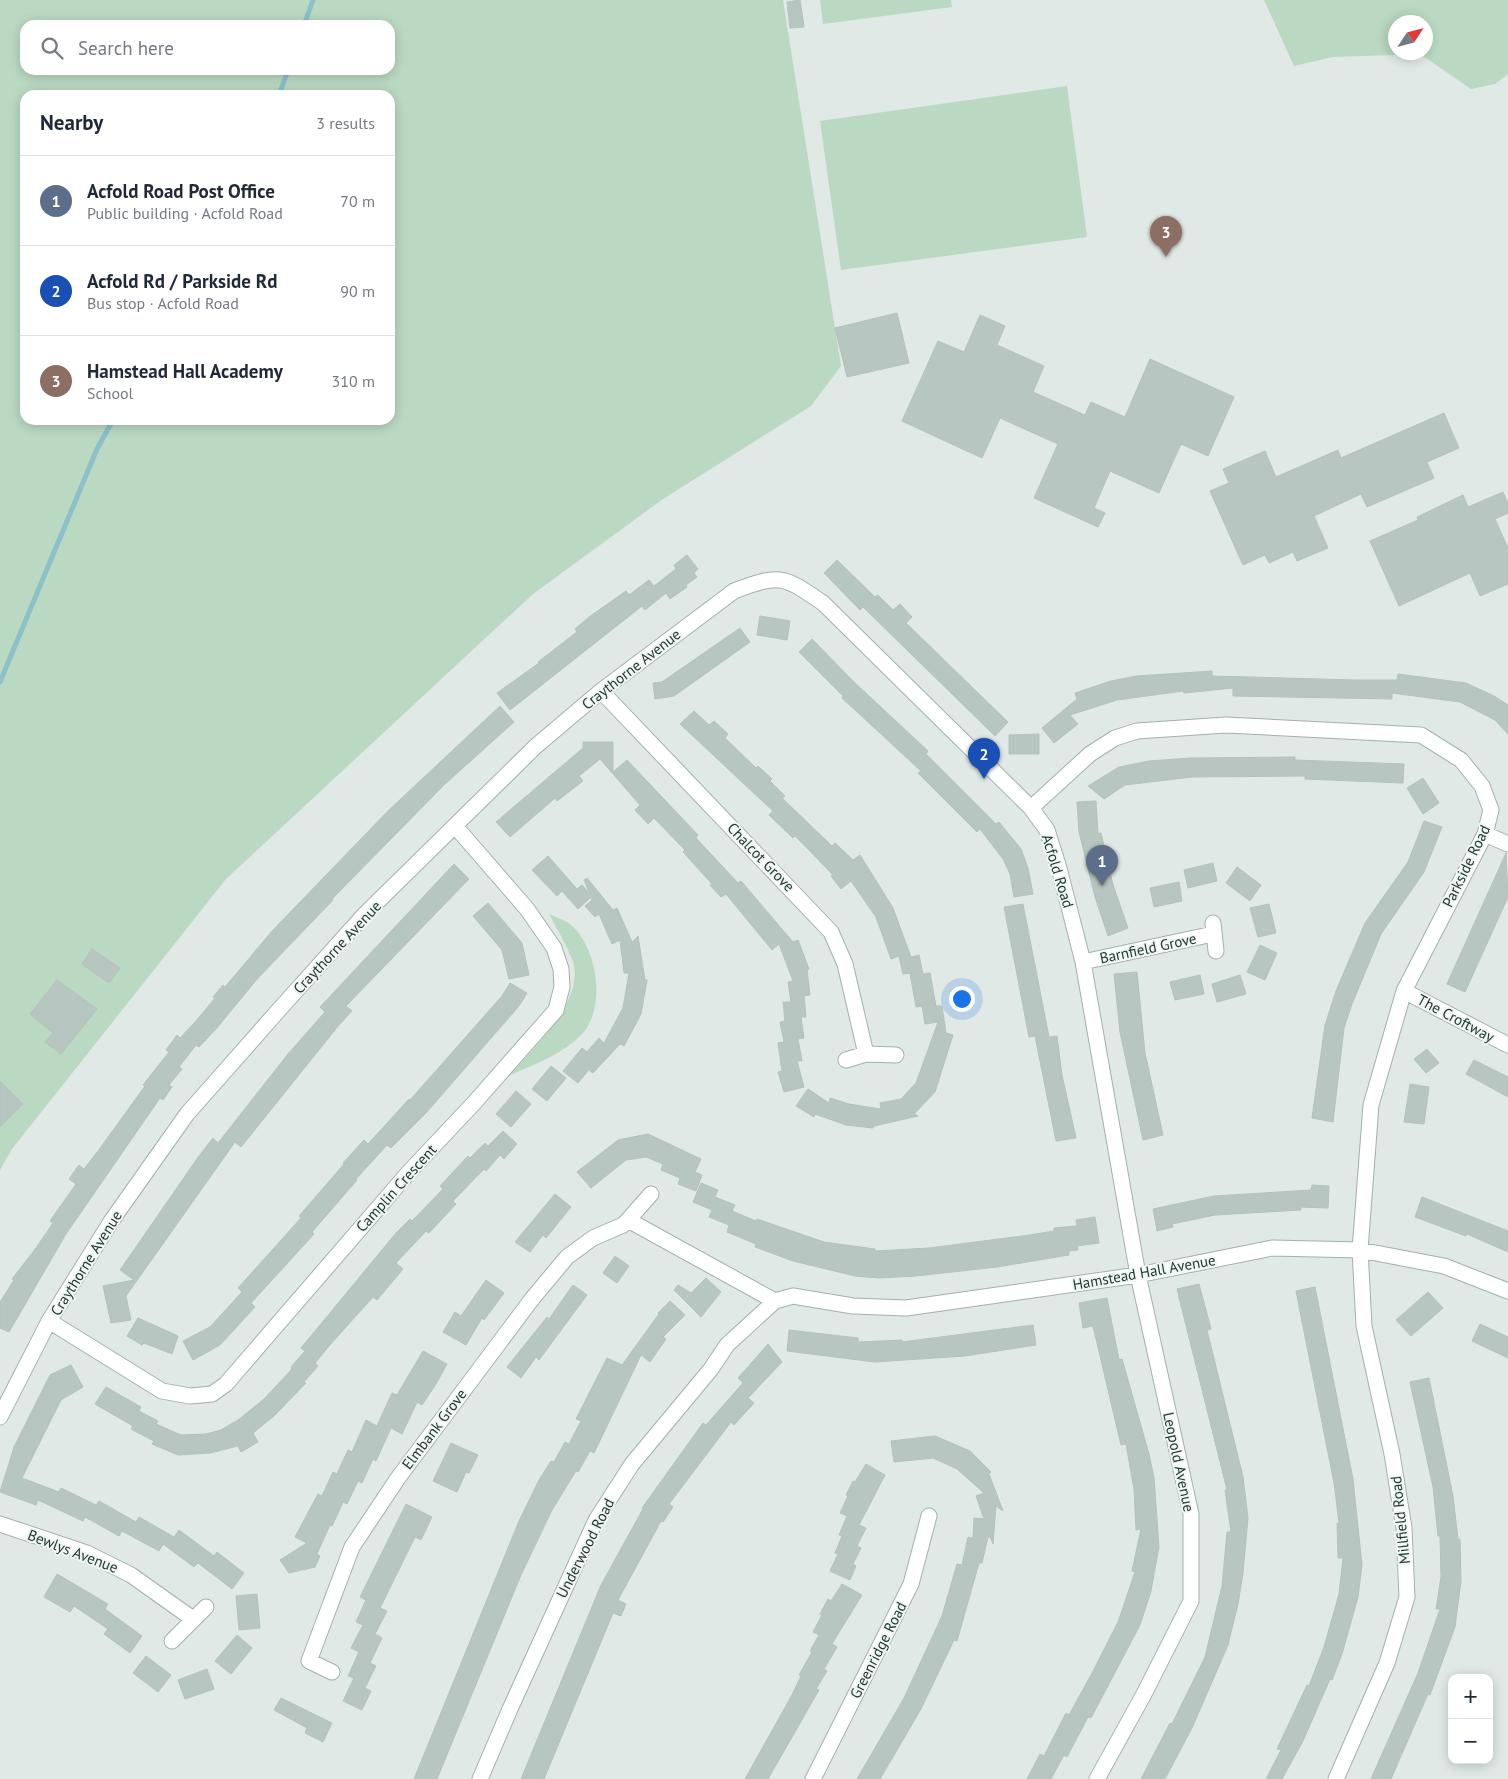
<!DOCTYPE html>
<html lang="en">
<head>
<meta charset="utf-8">
<style>
  body { margin:0; font-family:"PT Sans",sans-serif; background:#f6f6f7; color:#1f2937 }
  .controls { position:absolute; right:15px; bottom:15px; display:grid; overflow:hidden; border-radius:10px; box-shadow:0 2px 12px #0003 }
  .controls button { width:45px; height:45px; display:grid; place-items:center; padding:0; border:0; border-bottom:1px solid #e0e1e3; background:#fff; color:#1f2937; font:25px sans-serif }
  .compass { position:absolute; left:1388px; top:15px; width:45px; height:45px; border-radius:50%; background:#fff; box-shadow:0 2px 12px #0003; rotate:54deg }
  .you { position:absolute; left:961px; top:998px; width:18px; height:18px; margin:-12px; border:4px solid #fff; border-radius:50%; background:#1a73e8; box-shadow:0 0 0 8px #1a73e833 }
  .badge { display:grid; place-items:center; width:32px; height:32px; border-radius:50%; background:#78504a; color:#fff; font-size:16px; font-weight:700 }
  .pin { position:absolute; translate:-50% -41px; filter:drop-shadow(0 1px 2px #0008) }
  .pin::after { content:''; position:absolute; top:26px; width:18px; height:15px; background:inherit; clip-path:polygon(0 0,100% 0,50% 100%) }
  .list { margin:0; padding:0; list-style:none }
  h2 { display:flex; justify-content:space-between; align-items:center; height:65px; margin:0; padding:0 20px; font-size:21px }
  h2 small { font-size:16px; font-weight:400; color:#747a83 }
  .list li { display:grid; grid-template-columns:32px 1fr auto; gap:15px; align-items:center; box-sizing:border-box; height:90px; padding:0 20px; border-top:1px solid #e0e1e3 }
  .list b { display:block; font-size:19px; white-space:nowrap }
  .list p { margin:0; font-size:16px; white-space:nowrap; color:#747a83 }
  .list em { font-size:16px; font-style:normal; color:#747a83 }
  .icon { flex:none; width:28px; height:28px; fill:none; stroke:currentColor; stroke-width:2; stroke-linecap:round; stroke-linejoin:round }
  .map { position:relative; flex:none; width:1508px; height:1779px; overflow:hidden }
  .search { position:absolute; background:#fff; box-shadow:0 2px 12px #0003; left:20px; top:20px; width:375px; height:55px; display:flex; align-items:center; gap:12px; box-sizing:border-box; padding:0 18px; border-radius:15px; color:#747a83; font-size:19px }
  .panel { position:absolute; background:#fff; box-shadow:0 2px 12px #0003; left:20px; top:90px; width:375px; height:335px; border-radius:15px }
  .map>svg:first-child { display:block }
</style>
</head>
<body>
<div class="map">
<svg width="1508" height="1779" viewBox="0 0 1508 1779">
  <rect width="100%" height="100%" fill="#e0e9e5"/>
  <path fill="#bad9c2" fill-rule="evenodd" d="M0 0H783L841 366 811 406 663 499 533 594 226 879 12 1149 0 1170ZM25 25H390V70H25ZM25 95H390V420H25Z
    M820 0H951L952 7 823 24Z
    M1264 0H1508V74L1495 84 1471 89 1420 54 1333 57 1294 66ZM1426 22V52H1396V22Z
    M1067 86 1087 237 841 270 820 121Z
    M549 914C555 917 562 919 567 922 597 942 607 1006 583 1033 563 1054 536 1064 510 1075 534 1047 587 1000 572 959 566 944 557 929 549 914Z"/>
  <g fill="none" stroke-linecap="round" stroke-linejoin="round">
    <path stroke="#8cc1ca" stroke-width="5" d="M304 25 313 0
      M279 95 288 70
      M0 682 97 449 113 420"/>
  </g>
  <path fill="#b8c6c1" stroke="#b3c2bb" d="M800 0 804 27 790 28 787 2Z
    M897 313 909 363 847 377 835 328Z
    M980 315 1005 326 997 345 1044 366 1033 392 1085 415 1091 402 1125 417 1150 359 1234 397 1208 456 1181 444 1159 493 1110 471 1094 508 1105 513 1098 527 1034 498 1058 444 1000 418 982 458 902 421 938 341 964 352Z
    M1444 413 1459 448 1427 462 1434 478 1367 507 1361 494 1314 516 1328 548 1297 561 1293 552 1269 563 1265 555 1243 565 1210 491 1229 483 1223 469 1265 451 1276 477 1338 450 1341 458Z
    M1503 492 1508 504V513L1495 519 1508 548V584L1480 596 1470 573 1399 606 1370 541 1418 520 1417 517 1463 495 1468 507Z
    M687 555 698 569 694 573 697 577 686 585 687 587 670 599 666 593 645 610 642 606 510 710 497 693 539 663 538 662 577 632 575 629 589 617 626 591 629 595 649 580 654 586 676 569 674 565Z
    M837 560 875 597 878 595 893 610 900 604 912 617 906 623 1008 722 995 736 863 607 860 610 824 573Z
    M760 616 790 621 787 640 757 635Z
    M740 628 750 642 674 696 655 699 653 683 662 682Z
    M812 639 854 682 928 751 926 754 996 824 999 822 1021 849 1028 868 1033 894 1014 897 1010 874 1003 859 980 829 977 832 918 773 921 771 842 698 843 696 799 652Z
    M1212 671V676L1356 680H1397L1398 674 1466 683 1494 696 1508 705V734L1495 720 1460 702 1392 693V699L1233 696V688L1184 693 1183 691 1117 700 1070 715 1078 724 1054 743 1042 728 1077 699 1075 693 1111 681 1137 676Z
    M500 706 514 722 444 785 332 899 333 900 258 978 216 1029 199 1047 196 1045 179 1067 182 1069 169 1085 172 1087 163 1100 160 1098 66 1234 9 1332 0 1328V1302L14 1280 12 1279 36 1248 53 1223 50 1221 76 1184 69 1179 79 1165 84 1169 98 1151 145 1086 143 1085 169 1052 166 1050 177 1035 180 1038 196 1021 215 998 213 997 223 985 225 987 273 930 388 811Z
    M694 711 709 725 714 721 728 734 725 738 756 768 758 766 772 779 770 781 785 796 782 798 832 846 835 843 853 860 860 855 893 908 911 957 919 955 923 974 930 973 936 1006H942L946 1033 953 1035 935 1092 914 1114 918 1116 874 1126 873 1128 846 1125 815 1114 814 1117 796 1106 808 1089 829 1103 830 1098 849 1104 881 1109 880 1103 901 1099 916 1083 938 1022 925 1024 922 1006 916 1007 910 973 903 974 899 956 891 959 876 917 851 881 841 889 831 876 833 875 807 848 795 836 793 838 769 815 773 811 680 724Z
    M1039 734V754H1009V735Z
    M583 742H613V772L627 760 698 835 696 838 738 883 741 881 793 942 798 940 809 969 807 970 810 995 804 996 806 1017H801L804 1038 798 1039 802 1061H797L804 1087 784 1092 778 1072 782 1071 778 1043 784 1042 780 1022 785 1021 783 1002H791L788 982 793 981 779 944 772 950 726 894 721 897 710 885 712 884 683 852 685 850 654 818 648 824 635 810 640 805 600 759 579 776 583 781 557 801 555 798 510 837 496 822 583 748Z
    M1295 757V760L1404 764 1403 783 1305 779V776L1192 777 1125 785 1104 799 1088 786 1119 767 1149 761 1191 758Z
    M1423 778 1439 803 1423 814 1407 788Z
    M1096 801 1098 834 1101 833 1113 885 1128 928 1108 936 1095 897 1079 832 1077 802Z
    M1424 821 1442 827 1424 872 1381 934 1352 1004 1344 1028 1333 1122 1312 1118 1325 1025 1336 991 1365 923 1408 862Z
    M1506 853 1508 897 1465 992 1447 984Z
    M548 856 577 889 582 885 590 894 584 880 587 878 613 910 617 908 632 942 638 936 645 980H647L641 1014 624 1046 620 1044 593 1073 590 1071 592 1066 578 1083 563 1071 582 1048 587 1052 599 1038 604 1043 623 1008 629 973H624L620 940 612 944 599 914 595 917 585 906 592 900 591 897 578 909 562 891 557 896 532 870Z
    M1213 863 1217 881 1188 888 1184 870Z
    M454 864 469 879 346 1006 352 1011 339 1025 241 1147 235 1142 126 1296 131 1320 111 1323 103 1286 134 1280 120 1270 199 1156 213 1138 218 1143 288 1054 325 1012 320 1007Z
    M1237 867 1261 885 1250 901 1226 883Z
    M1179 882 1182 901 1154 907 1150 888Z
    M488 903 522 943 529 975 509 979 502 950 473 916Z
    M1023 904 1049 1037 1057 1036 1062 1075 1076 1138 1056 1141 1035 1036 1029 1037 1004 907Z
    M1269 904 1276 933 1258 937 1250 908Z
    M1260 945 1277 953 1265 980 1247 972Z
    M92 949 120 968 109 983 82 964Z
    M1137 972 1145 1053 1163 1135 1143 1140 1120 1032 1114 974Z
    M1200 975 1204 994 1175 1000 1170 982Z
    M1240 975 1246 994 1217 1002 1212 984Z
    M57 980 97 1009 61 1054 45 1042 53 1033 30 1014Z
    M510 983 527 993 519 1006 426 1113 391 1148 387 1145 356 1179 357 1180 312 1232 314 1234 251 1303 255 1307 220 1345 193 1360 183 1341 210 1327 242 1292 238 1288 301 1218 299 1216 344 1164 343 1163 364 1140 368 1144 409 1099 410 1100 502 996Z
    M1427 1049 1439 1063 1426 1073 1414 1059Z
    M1474 1060 1508 1077V1097L1466 1074Z
    M551 1066 566 1078 547 1101 532 1089Z
    M0 1081 23 1104 0 1127Z
    M1410 1084 1429 1087 1424 1124 1404 1122Z
    M516 1091 531 1104 511 1127 496 1114Z
    M503 1131 517 1144 504 1159 500 1155 486 1171 484 1169 453 1201 456 1204 442 1219 429 1233 426 1231 396 1263 403 1269 377 1300 373 1297 329 1346 315 1363 318 1366 304 1382 306 1383 274 1416 253 1433 258 1442 241 1452 238 1446 210 1453 178 1455 152 1444 154 1441 131 1429 133 1426 95 1404 106 1387 141 1407 139 1411 158 1421 156 1424 181 1435 206 1434 221 1430 238 1420 264 1399 292 1369 291 1367 305 1351 301 1348 396 1233 410 1219 412 1221 443 1189 440 1186 468 1156 470 1158 485 1143 488 1146Z
    M648 1134 701 1159 695 1172 702 1175 696 1191 678 1184 680 1178 661 1170 663 1164 646 1157 626 1160 591 1188 577 1172 618 1140Z
    M701 1183 718 1190 715 1197 735 1205 732 1211 756 1221 757 1219 824 1242 875 1249V1251L929 1248 1030 1235 1054 1231V1228L1077 1226 1076 1220 1095 1217 1099 1243 1077 1246 1078 1250 1069 1251V1255L997 1267 916 1276 879 1278 855 1276 793 1261 755 1247 756 1244 727 1232 729 1225 709 1217 712 1210 693 1202Z
    M1312 1185 1329 1186 1328 1208 1301 1207V1210L1215 1215 1172 1224 1173 1227 1157 1231 1153 1209 1214 1196 1311 1190Z
    M555 1194 571 1207 546 1238 543 1235 530 1252 515 1242Z
    M1422 1197 1508 1231V1252L1467 1234 1466 1236 1415 1217Z
    M615 1256 629 1266 617 1283 603 1273Z
    M706 1278 721 1292 701 1317 674 1290 678 1285 691 1293Z
    M486 1280 504 1293 484 1320 482 1318 466 1345 443 1332 455 1312 461 1316Z
    M1199 1284 1211 1329 1207 1330 1243 1477 1248 1518 1243 1573 1238 1604 1228 1645 1192 1728 1165 1779H1141L1170 1723 1172 1724 1205 1657 1222 1586 1227 1532H1231L1225 1490H1227L1177 1289Z
    M573 1285 587 1295 539 1360 536 1357 521 1378 507 1367 547 1317 549 1319Z
    M1315 1287 1353 1479 1362 1565 1358 1597 1342 1654 1332 1680 1330 1679 1303 1741 1282 1779H1266L1281 1750 1277 1749 1307 1685 1309 1686 1324 1647 1339 1594 1343 1558H1338L1337 1523H1339L1334 1483 1296 1291Z
    M1428 1292 1443 1308 1411 1336 1396 1320Z
    M1107 1298 1119 1360 1122 1359 1149 1454 1154 1478 1159 1547 1151 1591 1140 1625 1091 1718 1088 1717 1067 1757 1064 1755 1051 1779H1027L1040 1754 1044 1756 1066 1713 1069 1715 1091 1675 1118 1622 1135 1572 1132 1571 1141 1529 1136 1530 1134 1489 1126 1444 1121 1445 1093 1326 1083 1328 1079 1303Z
    M670 1301 685 1315 663 1337 666 1339 650 1362 641 1355 594 1453 590 1451 578 1472 576 1471 552 1510 521 1575 437 1779H414L519 1521 539 1480 551 1461 554 1462 565 1442 569 1444 581 1421 576 1419 607 1358 622 1365 659 1314 658 1313Z
    M138 1318 178 1336 172 1354 144 1343 142 1345 127 1336Z
    M1480 1324 1508 1337V1358L1472 1341Z
    M1033 1325 1036 1345 965 1356 875 1362 787 1351 789 1330 858 1338V1342L902 1340V1342Z
    M768 1344 782 1362 748 1398 754 1403 734 1425 731 1422 669 1504 673 1507 663 1522 661 1521 618 1600 626 1604 621 1616 613 1613 544 1779H521L601 1585 643 1509 642 1508 703 1423 706 1425 743 1383 738 1378Z
    M423 1351 447 1364 436 1384 422 1405 417 1402 402 1434 391 1428 376 1461 373 1459 362 1483 358 1481 347 1504 343 1502 332 1526 330 1525 317 1554 320 1556 315 1567 289 1573 280 1560 307 1543 295 1537 318 1494 322 1496 333 1472 337 1474 348 1450 352 1452 366 1420 377 1426 392 1393 397 1395Z
    M71 1365 83 1387 61 1400 22 1478 59 1492 61 1488 96 1505 99 1501 136 1522 139 1517 174 1537 179 1530 214 1556 217 1552 244 1573 232 1589 198 1563 194 1567 163 1544 159 1551 122 1531 119 1536 85 1517 83 1521 38 1500 36 1505 0 1492 14 1447 50 1375Z
    M1429 1378 1453 1496 1458 1539H1460L1461 1581 1455 1627 1430 1695 1428 1694 1391 1779H1371L1418 1673 1440 1609H1436L1441 1577 1440 1536H1438L1433 1487 1410 1382Z
    M935 1436 970 1451 991 1472 989 1474 1003 1511 996 1506 993 1544 990 1537H988L982 1563H979L957 1641 954 1640 921 1709 880 1779H857L904 1698 942 1616 957 1564 962 1565 968 1537 973 1538 974 1518 984 1519 976 1496 984 1493 957 1469 933 1458 894 1462 891 1441Z
    M451 1443 478 1455 469 1473 466 1472 457 1492 433 1481Z
    M866 1464 885 1475 859 1525 866 1528 857 1546 861 1548 853 1564 856 1566 850 1580 830 1571 838 1554 835 1553 842 1536 839 1535 847 1516 840 1513 848 1496 846 1495 853 1481 855 1482Z
    M406 1504 432 1517 421 1540 415 1537 380 1608 387 1611 375 1634 382 1638 370 1663 376 1666 365 1688 371 1691 362 1710 343 1701 354 1678 348 1676 359 1652 351 1648 363 1625 356 1622 366 1600 360 1597Z
    M57 1574 108 1604 105 1609 142 1636 130 1653 104 1634 108 1629 74 1606 70 1612 44 1597Z
    M842 1584 862 1595 832 1644 837 1647 824 1669 827 1671 816 1689 819 1690 768 1779H745L792 1695 801 1676 799 1675 812 1652 810 1651 819 1635 813 1632 822 1615 820 1614 828 1599 831 1601Z
    M257 1594 260 1628 239 1630 236 1596Z
    M237 1635 252 1648 231 1674 215 1661Z
    M146 1656 171 1675 158 1692 133 1673Z
    M207 1669 214 1689 185 1699 178 1680Z
    M281 1698 332 1723 323 1742 305 1733 307 1728 274 1710Z"/>
  <g fill="none" stroke-linecap="round" stroke-linejoin="round">
    <g stroke="#a3b0ab" stroke-width="17">
      <path id="minor" d="M601 691 831 932 845 964 866 1054
        M1031 808 1090 754 1115 738 1137 731 1226 725 1421 735 1461 760 1482 786 1491 810 1485 834 1404 991 1371 1105 1360 1250 1364 1326 1392 1454 1404 1528 1407 1597 1387 1663 1336 1779
        M1485 834 1508 844
        M1213 923 1216 951
        M1083 962 1213 934
        M1404 991 1508 1045
        M846 1060 866 1054 896 1055
        M628 1220 651 1194
        M49 1321 162 1391 190 1396 212 1394 226 1384 409 1172 474 1103 556 1010 562 987 561 969 554 948 527 909 455 826
        M0 1417 49 1321 112 1220 187 1114 277 1012 365 914 536 746 601 691 734 591C781 573 783 576 823 603L1031 808 1047 830 1059 868 1083 962 1138 1275 1191 1514V1601L1144 1694 1097 1779
        M0 1524 87 1553 131 1575 193 1619
        M172 1641 206 1607
        M332 1672 309 1661 352 1547 398 1478 532 1299 567 1257 593 1238 623 1225 628 1220 775 1301
        M480 1779 510 1709 596 1520 632 1464 711 1369 727 1345 775 1301 793 1296 853 1306 906 1308 1138 1275 1272 1248 1360 1250 1444 1266 1508 1291
        M813 1779 911 1584 929 1516"/>
    </g>
    <use href="#minor" stroke="#fff" stroke-width="15"/>
  </g>
  <g text-anchor="middle" dominant-baseline="central" stroke-width="4" stroke-linejoin="round" paint-order="stroke">
    <g font-size="15" fill="#223831" stroke="#f0f6f3">
      <text transform="translate(631 669) rotate(-38)">Craythorne Avenue</text>
      <text transform="translate(761 857) rotate(46)">Chalcot Grove</text>
      <text transform="translate(1466 866) rotate(-64)">Parkside Road</text>
      <text transform="translate(1058 871) rotate(73)">Acfold Road</text>
      <text transform="translate(337 947) rotate(-47)">Craythorne Avenue</text>
      <text transform="translate(1148 948) rotate(-12)">Barnfield Grove</text>
      <text transform="translate(1456 1018) rotate(28)">The Croftway</text>
      <text transform="translate(396 1188) rotate(-48)">Camplin Crescent</text>
      <text transform="translate(86 1263) rotate(-58)">Craythorne Avenue</text>
      <text transform="translate(1144 1272) rotate(-10)">Hamstead Hall Avenue</text>
      <text transform="translate(434 1429) rotate(-53)">Elmbank Grove</text>
      <text transform="translate(1179 1462) rotate(78)">Leopold Avenue</text>
      <text transform="translate(1400 1520) rotate(-96)">Millfield Road</text>
      <text transform="translate(585 1548) rotate(-63)">Underwood Road</text>
      <text transform="translate(73 1551) rotate(21)">Bewlys Avenue</text>
      <text transform="translate(878 1650) rotate(-63)">Greenridge Road</text>
    </g>
  </g>
</svg>
<div class="controls">
<button>+</button>
<button>−</button>
</div>
<svg class="compass" viewBox="-18 -18 36 36"><path d="M0-13l5 13h-10z" fill="#e53935"/><path d="M0 13l5-13h-10z" fill="#747a83"/></svg>
<div class="you"></div>
<div class="pin badge" style="left:1102px;top:886px;background:#5c6f8a">1</div>
<div class="pin badge" style="left:984px;top:779px;background:#1a4fb4">2</div>
<div class="pin badge" style="left:1166px;top:257px;background:#8d6e63">3</div>
<div class="search"><svg class="icon" aria-label="search" viewBox="0 0 24 24"><circle cx="10" cy="10" r="6"/><path d="M15 15l6 6"/></svg>Search here</div>
<section class="panel">
<h2>Nearby<small>3 results</small></h2>
<ul class="list">
<li><span class="badge" style="background:#5c6f8a">1</span><div><b>Acfold Road Post Office</b><p>Public building · Acfold Road</p></div><em>70 m</em></li>
<li><span class="badge" style="background:#1a4fb4">2</span><div><b>Acfold Rd / Parkside Rd</b><p>Bus stop · Acfold Road</p></div><em>90 m</em></li>
<li><span class="badge" style="background:#8d6e63">3</span><div><b>Hamstead Hall Academy</b><p>School</p></div><em>310 m</em></li>
</ul>
</section>
</div>
</body>
</html>
